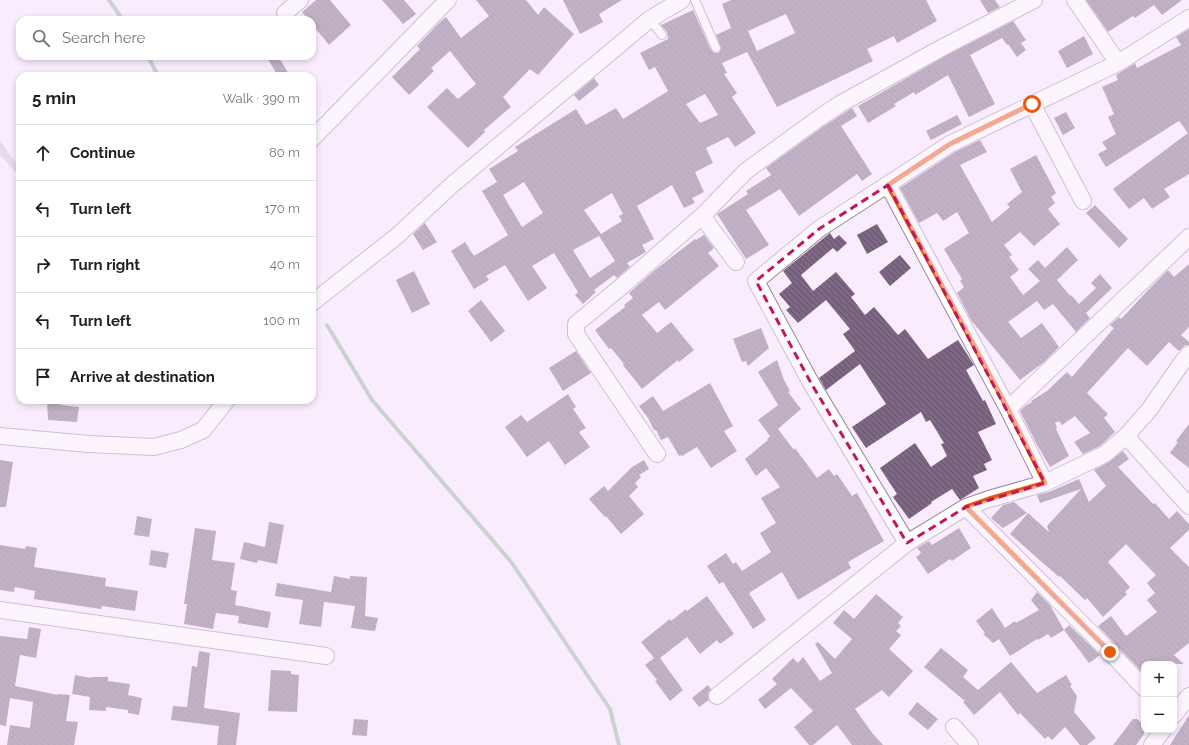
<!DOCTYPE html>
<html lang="en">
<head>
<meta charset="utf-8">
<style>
  body { margin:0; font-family:Raleway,sans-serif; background:#f6f6f6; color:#202124 }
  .controls { position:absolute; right:12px; bottom:12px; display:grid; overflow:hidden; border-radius:8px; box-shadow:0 2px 6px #0003 }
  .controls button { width:36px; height:36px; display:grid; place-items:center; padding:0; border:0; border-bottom:1px solid #e0e0e0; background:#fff; color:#202124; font:20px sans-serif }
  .stop { position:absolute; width:12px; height:12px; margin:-9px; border:3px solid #ea580c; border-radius:50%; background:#fff }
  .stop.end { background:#ea580c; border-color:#fff; box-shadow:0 1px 4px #0008 }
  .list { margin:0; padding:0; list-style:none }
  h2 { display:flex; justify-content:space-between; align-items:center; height:52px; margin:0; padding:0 16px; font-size:17px }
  h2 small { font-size:13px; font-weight:400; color:#757577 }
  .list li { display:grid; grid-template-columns:26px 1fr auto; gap:12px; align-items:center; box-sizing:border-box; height:56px; padding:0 16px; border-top:1px solid #e0e0e0 }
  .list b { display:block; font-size:15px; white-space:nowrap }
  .list em { font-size:13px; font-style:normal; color:#757577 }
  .icon { flex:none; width:22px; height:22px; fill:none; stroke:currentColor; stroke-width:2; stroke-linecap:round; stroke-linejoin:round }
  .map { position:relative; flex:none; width:1189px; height:745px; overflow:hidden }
  .search { position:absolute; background:#fff; box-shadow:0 2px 6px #0003; left:16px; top:16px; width:300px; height:44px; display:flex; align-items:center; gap:10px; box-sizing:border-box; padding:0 14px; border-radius:12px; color:#757577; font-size:15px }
  .panel { position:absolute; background:#fff; box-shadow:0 2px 6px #0003; left:16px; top:72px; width:300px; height:332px; border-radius:12px }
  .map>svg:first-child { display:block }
</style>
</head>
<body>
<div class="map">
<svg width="1189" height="745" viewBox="0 0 1189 745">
  <defs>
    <pattern id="grass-tufts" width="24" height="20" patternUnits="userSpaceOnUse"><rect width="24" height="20" fill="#d3c4d8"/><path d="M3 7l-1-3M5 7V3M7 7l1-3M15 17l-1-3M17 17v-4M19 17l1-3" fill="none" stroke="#b5a8ba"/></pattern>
    <pattern id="building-back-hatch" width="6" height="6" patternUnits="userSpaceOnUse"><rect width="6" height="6" fill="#7d6784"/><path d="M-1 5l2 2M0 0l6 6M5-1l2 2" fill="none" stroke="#67546c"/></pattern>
  </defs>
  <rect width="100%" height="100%" fill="#f9edfd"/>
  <path fill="url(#grass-tufts)" d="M0 141 20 168V177L0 155Z"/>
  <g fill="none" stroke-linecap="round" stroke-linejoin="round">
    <path stroke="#92b49c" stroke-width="4" d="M109 0 123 20
      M148 56 158 76
      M327 325 372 400 512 563 610 709 619 745"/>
  </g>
  <path fill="url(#building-back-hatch)" fill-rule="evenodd" d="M316 0H330L351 25 329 45 312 24V20H308L302 12Z
    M382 0H404L416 14 403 24Z
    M476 0H526L538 15 544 7 574 34 538 75 530 69 503 97 511 107 484 130 485 132 468 148 427 107 447 88 458 99 476 84 450 51 431 68 434 71 409 95 392 77 420 49 417 46 440 22 446 17 461 38 489 16Z
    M563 0H622L599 14 603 22 580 34Z
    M731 0H926L937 21 897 43 894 36 867 49 873 61 777 107 747 52 722 63 727 73 724 74 737 93 732 97 756 133 735 147 728 137 706 148 713 163 695 172 704 192 692 198 695 203 684 208 672 185 637 206 654 239 642 245 646 252 627 263 630 267 617 278 614 275 594 290 596 292 583 304 575 295 578 292 554 253 532 266 547 288 528 301 505 265 486 276 489 280 474 289 451 251 465 242 474 256 508 235 482 191 497 182 489 169 518 151 515 147 576 109 586 125 616 108 623 119 668 91 655 67 649 70 640 53 668 39 667 32 661 25 693 10 711 50 715 53H719L721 48 716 35 731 28 722 4ZM786 14 795 33 757 51 748 31ZM705 94 718 115 700 123 686 104ZM524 182 543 213 522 227 503 195ZM612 193 623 214 619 216 622 221 601 234 584 210ZM599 236 615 261 590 278 573 250Z
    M980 0H995L1000 7 988 13Z
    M1086 0H1182L1162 15 1154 5 1135 18 1133 16 1108 32Z
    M1013 21 1026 40 1021 43 1026 50 1017 57 1008 44 1007 45 1002 38 970 55 995 104 969 117 948 75 915 95 914 92 894 104 896 106 868 123 858 106 949 54Z
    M1189 29V174L1164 189 1170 197 1152 209 1144 198 1129 209 1113 189 1188 133 1179 121 1106 167 1098 154 1107 149 1102 142 1116 134 1108 117 1114 114 1102 87 1118 80 1116 75 1134 64 1135 63 1137 68 1181 45 1176 37Z
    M1084 36 1093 54 1067 68 1058 51Z
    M266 56H278L290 76H278Z
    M594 78 599 85 579 101 574 95Z
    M852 108 857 116 841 126 872 174 862 181 857 174 799 216 780 189 746 210 769 245 746 259 717 214 748 194 746 191 771 175 766 168 824 126Z
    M1066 112 1075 128 1063 135 1054 118Z
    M957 115 962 124 931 140 926 131Z
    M980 140 987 152 960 165 992 222 1010 207 1007 204 1022 192 1010 169 1036 155 1056 193 1051 197 1055 203 1048 209 1060 224 1034 246 1020 232 1004 245 1012 255 1009 257 1019 270 1010 277 1023 295 1040 281 1028 269 1038 260 1045 268 1067 247 1078 260 1057 280 1070 296 1071 295 1079 304 1096 288 1091 283 1100 274 1112 288 1086 313 1090 318 1076 332 1053 304 1044 310 1037 301 1008 322 1021 338 1042 323 1059 347 1044 362 1020 380 971 320 957 293 964 287 960 281 962 279 944 249 969 233 957 212 943 221 937 213 919 223 900 188 955 152Z
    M1095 205 1128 239 1119 248 1086 213Z
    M425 223 437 242 423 250 413 234Z
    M877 224 888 242 867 254 857 235Z
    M830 233 834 239 839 235 847 243 837 252 833 248 801 275 813 291 836 272 855 294 851 297 865 315 874 307 898 335 905 329 928 359 958 340 974 365 966 370 983 401 985 400 996 424 978 432 992 460 984 464 987 470 973 476 979 488 960 500 952 489 931 502 932 503 909 519 893 497 897 494 880 468 915 443 931 467 947 456 941 444 944 443 930 420 926 422 921 412 866 448 852 427 886 404 860 364 826 390 819 378 855 351 843 334 850 329 826 300 798 323 786 310 790 307 779 294 792 283 783 271Z
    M704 235 714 248 708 253 719 266 665 310 659 302 642 315 657 333 671 322 694 350 679 362 678 360 642 389 623 365 624 364 611 348 609 349 595 330 625 307 624 305 633 298 629 293 655 270 695 239 696 240Z
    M900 255 911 268 890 286 879 272Z
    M1189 264V327L1181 335 1189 342V345H1185L1179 351 1169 342 1147 366 1128 348 1087 393 1108 414 1104 418 1115 432 1100 446 1083 454 1074 442 1090 433 1075 416 1062 425 1059 421 1055 423 1057 428 1056 429 1069 456 1050 467 1036 443 1020 411 1025 406 1032 402 1031 401 1047 391 1067 372 1072 377 1114 328 1110 325 1119 317 1121 319 1151 287 1168 270 1174 277Z
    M414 271 430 304 412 313 396 280Z
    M481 300 505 331 491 342 468 311Z
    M761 328 769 348 748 366 746 361 742 362 733 339Z
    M576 351 591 373 563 391 549 368Z
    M777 360 784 380 790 391 788 392 801 409 778 429 794 450 795 448 817 478 829 469 834 476 837 474 852 496 857 493 884 541 848 562 851 568 798 600 782 572 749 593 766 620 753 629 723 582 719 584 707 566 726 553 733 564 736 562 742 571 771 552 760 533 776 523 761 498 780 487 766 468 756 476 745 459 768 440 767 439 770 436 758 420 778 405 758 372Z
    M710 383 733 426 724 431 737 451 711 468 697 447 682 456 681 455 679 456 668 437 661 440 656 430H654L648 418 639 406 653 396 663 411Z
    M568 394 576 407 573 409 586 428 579 432 590 447 565 465 549 441 527 457 505 427 521 415 527 422Z
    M47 400H60L61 405 79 407 77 422 48 420Z
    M1189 424V468L1170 453 1178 442 1176 441Z
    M1123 451 1129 459 1118 467 1153 504 1155 503 1169 519 1177 511 1189 524V530L1170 548 1189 567V643L1174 655 1184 664H1144V674L1098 626 1111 616 1126 636 1157 612 1147 600 1155 593 1147 583 1156 575 1126 544 1108 562 1130 587 1125 592 1127 594 1103 617 1087 598 1085 600 1060 576 1059 577 1010 534 1028 513 1049 532 1047 526 1081 489 1040 503 1037 495 1049 492 1079 479 1089 502 1106 486 1094 470 1109 462Z
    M0 460 13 462 6 507H0Z
    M644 460 649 469 639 475 641 477 635 483 638 487 629 496 644 514 621 534 606 516 605 517 589 499 604 486 608 491 632 467Z
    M1014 502 1027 513 1003 528 991 518 1003 505Z
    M137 516 152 519 149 537 134 535Z
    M269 522 284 525 277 564 258 560 257 563 240 559 244 542 265 547Z
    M195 528 216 531 212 560 235 563 231 590 237 591 235 605 271 612 268 628 238 623 239 616 216 613 213 629 184 624 187 604H184Z
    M959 528 971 548 952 561 950 559 928 574 916 557 921 553 917 548 929 541 932 545Z
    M0 545 25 549 26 546 37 548 34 567 106 578 105 586 138 591 135 611 102 606 101 609 34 599 35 591 15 587 14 592 0 590Z
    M151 550 169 553 166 568 149 565Z
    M334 576 350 579V576L367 577 365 616 378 618 375 631 351 628 355 606 324 602 321 627 299 624 303 600 275 596 277 583 331 592Z
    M1037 592 1050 605 1064 630 1069 625 1100 655 1089 663 1064 630 1051 638 1048 634 1038 640 1037 639 1010 656 999 639 993 643 983 634 985 633 976 621 992 608 1005 628 1015 621 1016 623 1039 610 1031 600Z
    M876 594 903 617 898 623 901 626 896 631 901 635 889 649 913 671 889 697 882 690 855 709 873 734 883 745H852L837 725 813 745H809L794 727 813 711 791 688 765 709 758 700 777 684 772 679 793 658 798 663 803 657 820 681 832 673 815 644 818 642 835 659 852 639 833 623 844 610 854 619Z
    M707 596 734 634 720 644 717 640 700 654 687 637 660 658 683 690 670 701 655 681 657 680 645 665 654 658 641 642 670 619 671 621 686 609 687 611Z
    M29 627 41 629 36 658 20 655 15 686 58 695V694L70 695 66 721 78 722 74 745H7L10 725 30 728 33 702 10 698 6 726 0 725V636L27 639Z
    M941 648 968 670 963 677 978 690 1011 662 1037 693 1066 675 1072 685 1070 686 1077 696 1074 712 1096 738 1087 745H1080L1065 727 1052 740 1048 736 1045 739 1020 713 1018 715 1000 692 974 715 963 702 965 701 924 667Z
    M199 651 210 653 204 708 240 713 236 745H217L219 726 171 720 173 706 187 707 192 666 197 667Z
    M271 670 291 671V674L299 675 297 712 268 711Z
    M75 675 91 678V677H108V681L130 684 128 695 142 698 139 715 128 713V710L106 707V711L89 710 90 697 72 694Z
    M708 685 711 689 708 693 709 700 699 707 692 698Z
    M917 702 938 719 928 730 908 714Z
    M1189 715V745H1170Z
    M354 719 368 720 367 736 352 735Z
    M1133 719H1137L1144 725V734L1136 745H1113Z"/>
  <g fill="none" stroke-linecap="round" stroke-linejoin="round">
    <g stroke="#9a88a0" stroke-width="10">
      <path id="lane" d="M695 0 716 48
        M650 19 662 35"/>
    </g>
    <g stroke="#9a88a0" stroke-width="18">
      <path id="street" d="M1075 0 1118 63
        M285 13 300 0
        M1032 104 1083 201
        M312 139 448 0
        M888 185 1008 409 1045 483
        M702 216 736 262
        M312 303 397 236 453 184 650 19 682 0
        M1008 409 1189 237
        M0 436 89 444 154 447 181 440 203 430 227 400
        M1126 436 1189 506
        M657 454 576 334V324L622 286 702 216 746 171 819 118 840 104 945 46 1034 0
        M966 507 1110 652 1144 688
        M907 543 811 383 756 281 819 229 950 144 1118 63 1189 18
        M0 610 326 656
        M717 696 907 543 966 507 989 499 1045 483 1105 454 1126 436 1149 410 1181 364 1189 354
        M1174 715 1189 696
        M954 727 970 745
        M1152 745 1163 730"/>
    </g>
    <use href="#lane" stroke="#fff" stroke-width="8"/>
    <use href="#street" stroke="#fff" stroke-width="16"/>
  </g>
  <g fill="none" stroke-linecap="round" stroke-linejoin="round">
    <path stroke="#ea580c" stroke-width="5" d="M1032 104 950 144 888 185 1008 409 1045 483 989 499 966 507 1110 652"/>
  </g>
  <path d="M0 0H1189V745H0ZM888 185 1045 483 966 507 907 543 811 383 756 281 819 229Z" fill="#f9edfd" fill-opacity=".55" fill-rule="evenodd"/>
  <path fill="none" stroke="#c2185b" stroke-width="3" stroke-dasharray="8 5" stroke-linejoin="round" d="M888 185 1045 483 966 507 907 543 811 383 756 281 819 229Z"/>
</svg>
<div class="controls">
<button>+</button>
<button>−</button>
</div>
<div class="stop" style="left:1032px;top:104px"></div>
<div class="stop end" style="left:1110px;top:652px"></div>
<div class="search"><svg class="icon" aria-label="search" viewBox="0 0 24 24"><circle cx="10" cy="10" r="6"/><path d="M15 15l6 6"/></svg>Search here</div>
<section class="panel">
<h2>5 min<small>Walk · 390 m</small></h2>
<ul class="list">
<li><svg class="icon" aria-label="ahead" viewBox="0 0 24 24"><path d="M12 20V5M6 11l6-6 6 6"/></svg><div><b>Continue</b></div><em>80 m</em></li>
<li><svg class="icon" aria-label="left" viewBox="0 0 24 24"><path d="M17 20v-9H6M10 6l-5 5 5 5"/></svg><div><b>Turn left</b></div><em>170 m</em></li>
<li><svg class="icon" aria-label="right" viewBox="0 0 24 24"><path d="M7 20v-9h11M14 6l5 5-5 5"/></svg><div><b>Turn right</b></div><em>40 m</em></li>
<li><svg class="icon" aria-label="left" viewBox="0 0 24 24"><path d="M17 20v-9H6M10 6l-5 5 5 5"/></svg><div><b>Turn left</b></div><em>100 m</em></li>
<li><svg class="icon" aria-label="arrive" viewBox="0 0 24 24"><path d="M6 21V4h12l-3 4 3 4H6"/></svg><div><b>Arrive at destination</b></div></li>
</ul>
</section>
</div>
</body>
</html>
